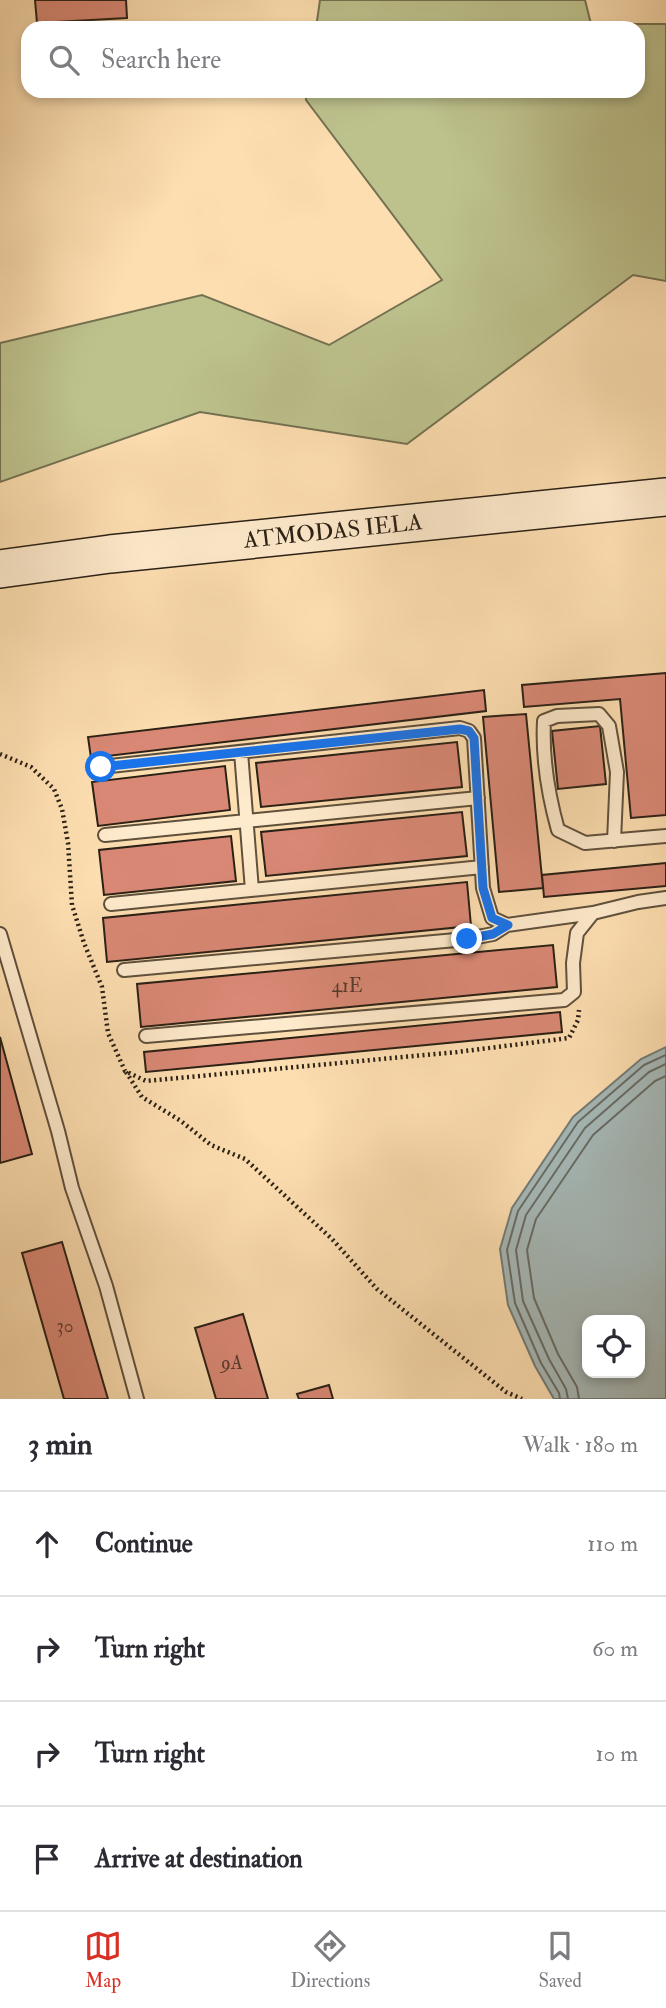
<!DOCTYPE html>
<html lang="en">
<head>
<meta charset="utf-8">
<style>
  body { margin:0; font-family:"IM FELL Double Pica",serif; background:#f2f2f3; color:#2b2b33 }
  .controls { position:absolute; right:21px; bottom:21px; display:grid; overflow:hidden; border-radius:14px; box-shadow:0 4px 10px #0003 }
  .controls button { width:63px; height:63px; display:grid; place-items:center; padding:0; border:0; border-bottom:2px solid #e1e1e2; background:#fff; color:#2b2b33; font:35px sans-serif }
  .stop { position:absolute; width:21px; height:21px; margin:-16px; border:5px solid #1a73e8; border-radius:50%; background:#fff }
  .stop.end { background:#1a73e8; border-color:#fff; box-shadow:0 2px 7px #0008 }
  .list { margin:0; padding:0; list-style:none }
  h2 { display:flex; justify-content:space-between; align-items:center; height:91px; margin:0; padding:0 28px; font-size:30px }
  h2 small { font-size:23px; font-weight:400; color:#7c7c81 }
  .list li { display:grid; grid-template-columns:46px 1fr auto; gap:21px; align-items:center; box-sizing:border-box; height:105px; padding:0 28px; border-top:2px solid #e1e1e2 }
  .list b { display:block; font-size:26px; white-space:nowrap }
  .list em { font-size:23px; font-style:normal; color:#7c7c81 }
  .icon { flex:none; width:38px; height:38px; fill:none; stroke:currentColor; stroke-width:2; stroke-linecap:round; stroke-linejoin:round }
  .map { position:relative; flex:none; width:666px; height:1399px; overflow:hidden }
  .search { position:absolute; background:#fff; box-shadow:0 4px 10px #0003; left:21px; right:21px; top:21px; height:77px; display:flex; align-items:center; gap:18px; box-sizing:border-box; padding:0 24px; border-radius:21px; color:#7c7c81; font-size:26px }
  .sheet { height:511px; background:#fff }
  nav { display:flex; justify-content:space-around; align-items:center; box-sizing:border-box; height:98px; border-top:2px solid #e1e1e2; background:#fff; font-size:19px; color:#7c7c81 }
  nav a { display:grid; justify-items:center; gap:4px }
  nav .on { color:#d93025 }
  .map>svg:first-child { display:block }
</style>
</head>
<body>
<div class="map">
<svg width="666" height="1399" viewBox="0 0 666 1399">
  <rect width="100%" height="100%" fill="#fddeb0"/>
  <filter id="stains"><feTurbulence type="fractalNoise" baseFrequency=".00286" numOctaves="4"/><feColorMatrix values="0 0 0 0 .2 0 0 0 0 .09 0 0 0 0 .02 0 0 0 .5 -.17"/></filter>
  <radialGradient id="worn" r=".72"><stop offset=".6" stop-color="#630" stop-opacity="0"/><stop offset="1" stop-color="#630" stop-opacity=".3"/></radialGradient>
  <path fill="#bdc28d" stroke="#747151" stroke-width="2" d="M320 0H585L591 24H666V281L633 275 407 444 200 412 0 482V343L202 295 329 345 442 280 306 100 307 91H638V28H316Z"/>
  <path fill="#a6b9b8" stroke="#747c77" stroke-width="2" fill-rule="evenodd" d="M666 1047V1399H554L535 1366 508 1305 500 1249 512 1208 573 1117 641 1059ZM587 1320H640V1373H587Z"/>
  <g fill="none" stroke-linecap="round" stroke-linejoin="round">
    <path stroke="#686c66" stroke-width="2" d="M560 1399 559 1393 541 1363 515 1303 507 1250 518 1211 578 1122 644 1065 666 1055
      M568 1399 566 1389 549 1359 523 1301 516 1250 526 1215 585 1128 649 1072 666 1064
      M579 1399 577 1387 558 1354 534 1298 527 1250 536 1219 593 1135 655 1081 666 1076"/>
  </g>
  <path fill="#d98875" stroke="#2a2015" stroke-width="2" d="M35 0H126L127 18 37 23Z
    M666 673V815L631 818 620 699 524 707 522 685Z
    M484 690 486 711 91 758 88 737Z
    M526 714 543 888 499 892 483 717Z
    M600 726 606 784 558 789 552 731Z
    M457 742 462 787 261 807 256 763Z
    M225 766 230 810 98 826 92 782Z
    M462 812 467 856 266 876 261 832Z
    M231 836 236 881 104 895 99 850Z
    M666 863V886L544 897 542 875Z
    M467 882 471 926 107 962 103 918Z
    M553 945 557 987 141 1027 137 984Z
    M560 1012 562 1032 146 1072 144 1052Z
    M0 1037 32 1154 0 1163Z
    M62 1242 108 1399H64L22 1253Z
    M243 1314 268 1399H216L195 1328Z
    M329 1385 333 1399H299L297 1394Z"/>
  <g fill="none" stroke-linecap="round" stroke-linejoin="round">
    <g stroke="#5f503c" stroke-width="16">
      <path id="lane" d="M241 752 252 890
        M101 767 460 728 469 731 474 738 483 888 492 918 507 925 593 913
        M105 835 478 798
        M614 841 617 772 609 726 599 714 557 716 544 721C542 759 548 794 558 830L585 843 666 836
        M111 904 482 867
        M0 934 58 1131 72 1188 106 1286 137 1399
        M124 970 467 939 493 934 507 925
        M146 1036 564 1000 574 992 573 963 577 933 593 913 638 902 666 898"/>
    </g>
    <g stroke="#2a2015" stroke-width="40">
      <path id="secondary" d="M0 569 110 554 666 497"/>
    </g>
    <path stroke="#2a2015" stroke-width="4.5" stroke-dasharray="2 3.5" stroke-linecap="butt" d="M0 754 31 767 54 789 62 809 68 843 72 905 84 943 102 987 108 1033 125 1071 146 1081 457 1052 569 1038 578 1020 579 1010
      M126 1072 142 1097 181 1121 211 1145 245 1159 332 1239 377 1289 506 1392 522 1399"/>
    <use href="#lane" stroke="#feeacc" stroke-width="12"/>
    <use href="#secondary" stroke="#feeacc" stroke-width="37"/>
  </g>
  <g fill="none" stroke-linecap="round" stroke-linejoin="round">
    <path stroke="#1a73e8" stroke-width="9" d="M101 767 460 729 469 731 474 738 483 888 492 918 508 925 493 934 467 939"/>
  </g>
  <g text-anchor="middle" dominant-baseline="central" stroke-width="7" stroke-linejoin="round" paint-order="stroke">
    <g font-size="19" fill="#563a2d">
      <text x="347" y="986">41E</text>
      <text x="65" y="1326">30</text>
      <text x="232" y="1363">9A</text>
    </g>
    <g font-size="23" fill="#2a2015" stroke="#feeacc">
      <text transform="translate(333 531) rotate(-6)">ATMODAS IELA</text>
    </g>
  </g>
  <rect width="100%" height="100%" filter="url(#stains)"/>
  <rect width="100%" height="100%" fill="url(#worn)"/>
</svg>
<div class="controls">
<button><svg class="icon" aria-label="locate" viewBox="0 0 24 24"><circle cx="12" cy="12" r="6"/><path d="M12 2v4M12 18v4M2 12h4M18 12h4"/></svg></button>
</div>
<div class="stop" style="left:101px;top:767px"></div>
<div class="stop end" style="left:467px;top:939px"></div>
<div class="search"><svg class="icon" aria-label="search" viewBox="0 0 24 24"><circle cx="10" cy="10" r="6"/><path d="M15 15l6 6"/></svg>Search here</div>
</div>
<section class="sheet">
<h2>3 min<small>Walk · 180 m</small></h2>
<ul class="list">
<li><svg class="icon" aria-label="ahead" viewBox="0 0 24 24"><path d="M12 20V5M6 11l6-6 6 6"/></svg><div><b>Continue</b></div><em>110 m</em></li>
<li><svg class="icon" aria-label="right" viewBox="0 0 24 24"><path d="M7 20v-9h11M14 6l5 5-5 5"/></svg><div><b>Turn right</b></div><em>60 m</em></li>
<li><svg class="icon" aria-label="right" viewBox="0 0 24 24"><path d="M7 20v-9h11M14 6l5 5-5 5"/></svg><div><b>Turn right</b></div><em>10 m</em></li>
<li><svg class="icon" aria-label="arrive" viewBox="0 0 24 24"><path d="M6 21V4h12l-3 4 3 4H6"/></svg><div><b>Arrive at destination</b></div></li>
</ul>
</section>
<nav>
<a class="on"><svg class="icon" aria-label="map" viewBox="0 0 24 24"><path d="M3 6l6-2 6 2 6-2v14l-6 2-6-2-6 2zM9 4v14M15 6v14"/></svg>Map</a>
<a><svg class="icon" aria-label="directions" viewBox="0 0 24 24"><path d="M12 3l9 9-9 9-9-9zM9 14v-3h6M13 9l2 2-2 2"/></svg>Directions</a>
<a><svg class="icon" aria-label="saved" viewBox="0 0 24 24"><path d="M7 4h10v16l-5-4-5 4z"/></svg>Saved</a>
</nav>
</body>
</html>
